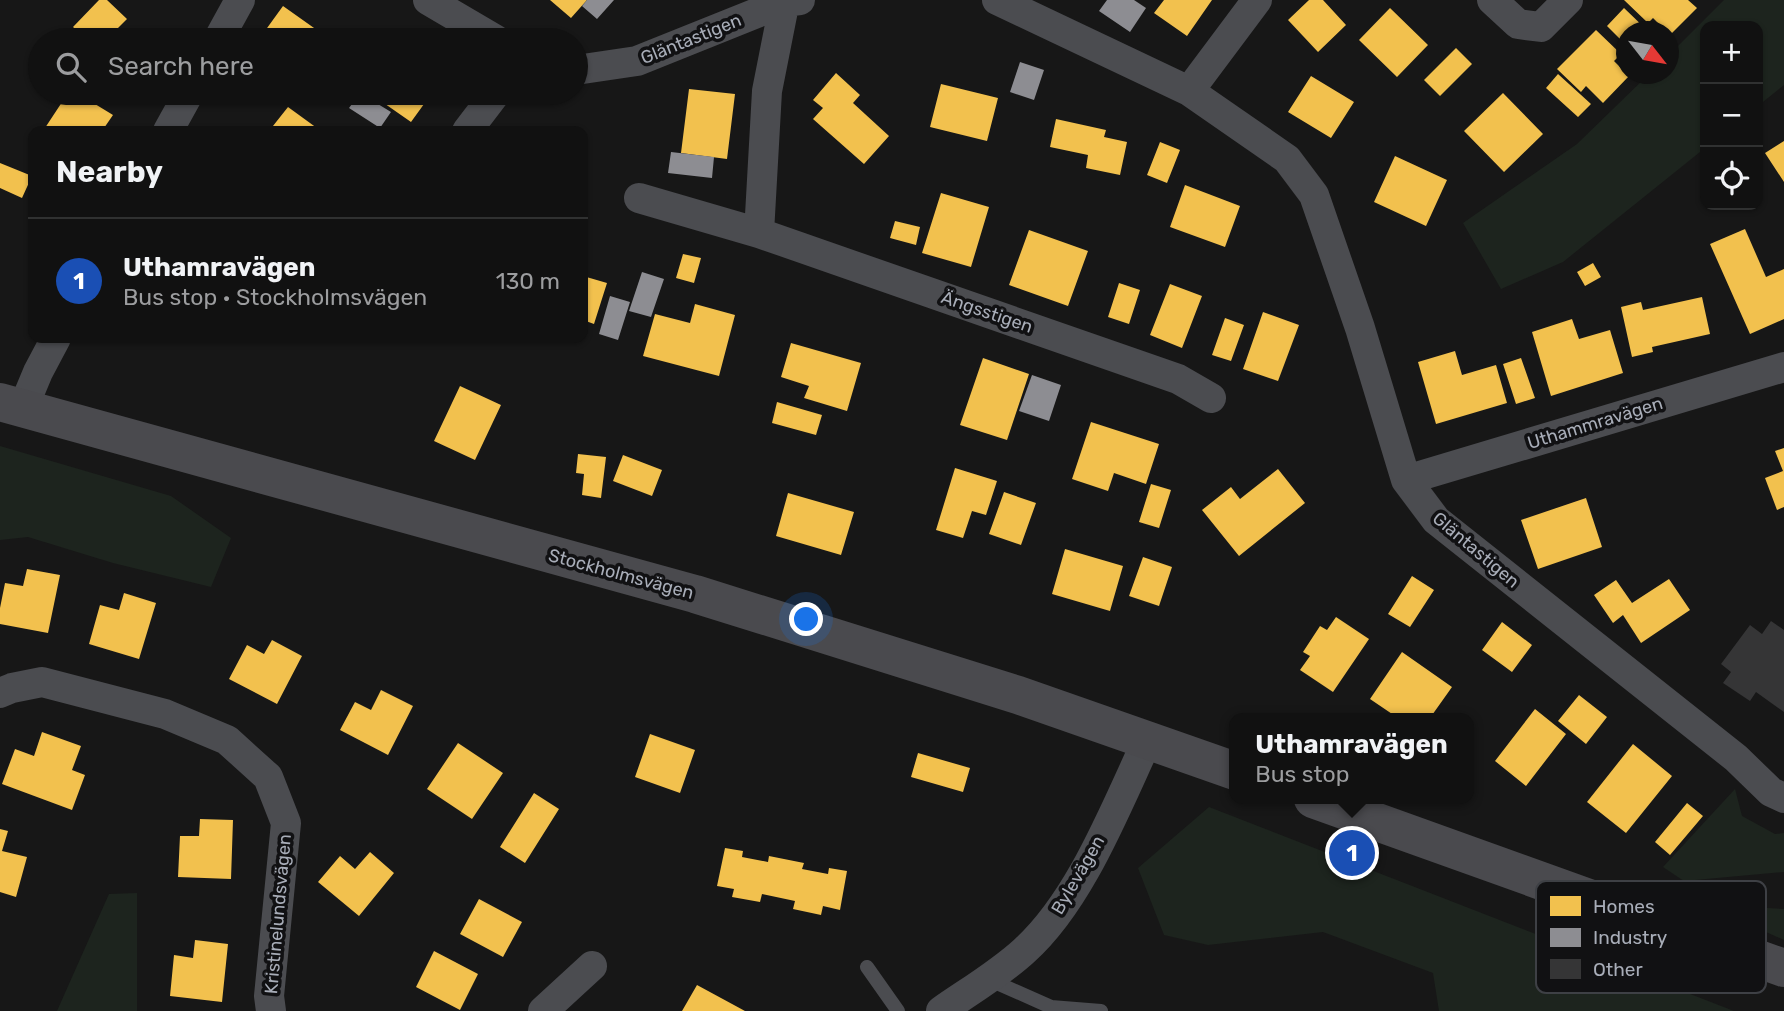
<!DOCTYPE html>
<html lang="en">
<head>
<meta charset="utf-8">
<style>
  body { margin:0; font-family:Rubik,sans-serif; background:#1a1a1a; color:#f1f3f6 }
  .controls { position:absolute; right:21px; top:21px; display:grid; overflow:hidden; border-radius:14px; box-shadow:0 2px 5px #0004 }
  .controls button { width:63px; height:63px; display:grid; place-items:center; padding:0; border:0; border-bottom:2px solid #303131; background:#111; color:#f1f3f6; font:35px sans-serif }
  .compass { position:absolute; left:1616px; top:21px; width:63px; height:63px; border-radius:50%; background:#111; box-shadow:0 2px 5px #0004; rotate:121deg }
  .you { position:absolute; left:807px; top:620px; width:24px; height:24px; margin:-18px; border:5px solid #fff; border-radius:50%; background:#1a73e8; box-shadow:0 0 0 10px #1a73e833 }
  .badge { display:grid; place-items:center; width:46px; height:46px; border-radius:50%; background:#0f766e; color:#fff; font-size:23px; font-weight:700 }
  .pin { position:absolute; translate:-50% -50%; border:4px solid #fff; box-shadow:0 2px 7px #0006 }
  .popup { position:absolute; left:1229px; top:713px; width:245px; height:91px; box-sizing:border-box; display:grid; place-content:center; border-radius:14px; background:#111; filter:drop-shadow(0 2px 5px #0005); font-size:23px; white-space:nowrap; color:#9c9d9f }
  .popup b { font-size:26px; color:#f1f3f6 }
  .popup::after { content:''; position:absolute; left:50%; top:100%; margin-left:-14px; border:14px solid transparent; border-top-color:#111 }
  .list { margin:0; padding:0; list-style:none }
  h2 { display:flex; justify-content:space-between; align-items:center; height:91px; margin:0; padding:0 28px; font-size:30px }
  h2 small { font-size:23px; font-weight:400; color:#9c9d9f }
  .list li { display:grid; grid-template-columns:46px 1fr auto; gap:21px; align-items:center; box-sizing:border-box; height:126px; padding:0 28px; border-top:2px solid #303131 }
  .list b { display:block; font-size:26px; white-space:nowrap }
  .list p { margin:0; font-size:23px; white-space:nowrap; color:#9c9d9f }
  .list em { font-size:23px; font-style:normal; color:#9c9d9f }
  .icon { flex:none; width:38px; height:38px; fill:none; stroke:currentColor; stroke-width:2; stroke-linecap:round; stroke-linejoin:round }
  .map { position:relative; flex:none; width:1784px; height:1011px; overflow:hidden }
  .search { position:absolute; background:#111; box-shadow:0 2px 5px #0004; left:28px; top:28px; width:560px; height:77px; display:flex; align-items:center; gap:18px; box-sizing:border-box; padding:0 24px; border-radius:38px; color:#9c9d9f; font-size:26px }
  .panel { position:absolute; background:#111; box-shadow:0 2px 5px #0004; left:28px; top:126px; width:560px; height:217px; border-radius:14px }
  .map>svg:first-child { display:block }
</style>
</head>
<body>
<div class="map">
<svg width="1784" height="1011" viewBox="0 0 1784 1011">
  <rect width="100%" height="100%" fill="#171717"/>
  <path fill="#1d241e" d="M1724 0H1784V85L1758 106V26H1705V148L1563 262 1501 289 1463 223 1577 144 1649 74H1668L1669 55Z
    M0 446 171 496 231 538 211 587 113 563 28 537 0 540Z
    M1735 789 1742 816 1775 834 1784 833V872L1684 881 1663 867Z
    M1209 807 1734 1011H1439L1433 973 1323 932 1208 945 1164 935 1138 868Z
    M137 893V1011H57L109 894Z
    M1703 904 1784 909V940Z"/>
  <path fill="#f2c14e" d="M99 0H107L127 19 106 40H87L73 27Z
    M550 0H587L571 18Z
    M1164 0H1212L1187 36 1154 13Z
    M1309 0H1323L1346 25 1318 52 1288 20Z
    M1624 0H1688L1697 8 1670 35 1653 18 1648 23Z
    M283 6 331 40H269L262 35Z
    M1390 8 1428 45 1397 77 1359 40Z
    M1624 8 1649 32H1626V45L1607 26Z
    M1596 30 1621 54 1614 61 1629 76 1603 103 1586 86 1581 92 1557 69Z
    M1456 48 1472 64 1440 96 1424 80Z
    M836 73 860 95 853 103 889 136 864 164 813 119 823 108 813 100Z
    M1558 74 1591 104 1578 117 1546 88Z
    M1311 76 1354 102 1331 138 1288 112Z
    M941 84 998 98 987 141 930 127Z
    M689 89 735 94 727 159 681 153Z
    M68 93H77L113 115 102 131H43Z
    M382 93H432L411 122 378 99Z
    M1503 93 1543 134 1504 172 1464 131Z
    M288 107 321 131H269Z
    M1056 119 1106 130 1104 137 1127 142 1120 175 1086 168 1088 155 1050 147Z
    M1784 141V182L1765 153Z
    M1160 142 1180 150 1167 183 1147 175Z
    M1395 156 1447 180 1426 226 1374 202Z
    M0 163 32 176 22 198 0 188Z
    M1185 185 1240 206 1225 247 1170 227Z
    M941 193 989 207 971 267 922 253Z
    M895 221 920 227 916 245 890 238Z
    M1745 229 1766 277 1784 269V319L1750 334 1710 244Z
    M1029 230 1088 251 1068 306 1009 285Z
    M683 254 701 258 694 283 676 278Z
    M1593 263 1601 277 1585 286 1577 272Z
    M583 276 607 283 594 324 583 320Z
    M1119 283 1140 290 1129 324 1108 317Z
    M1170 284 1202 296 1182 348 1150 335Z
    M1702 297 1710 334 1652 347 1653 352 1632 357 1621 307 1641 302 1643 310Z
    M695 304 735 315 719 376 643 356 655 314 690 323Z
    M1263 312 1299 325 1278 381 1243 369Z
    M1225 318 1244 325 1231 361 1212 355Z
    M1572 319 1579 339 1610 330 1623 373 1551 396 1532 332Z
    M791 343 861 363 847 411 804 398 809 386 781 377Z
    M1455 351 1462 375 1496 365 1507 403 1436 424 1418 362Z
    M983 358 1029 374 1007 440 960 425Z
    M1521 358 1535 398 1516 404 1503 364Z
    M460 386 501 405 475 460 434 441Z
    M777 402 822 415 816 435 772 423Z
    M1091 422 1159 444 1146 484 1114 473 1108 491 1072 479Z
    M1784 448V507L1777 510 1765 478 1783 471 1775 451Z
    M578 454 606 457 601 498 582 495 584 474 576 473Z
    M623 455 662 470 652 496 613 481Z
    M955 468 997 481 986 515 972 511 963 538 936 530Z
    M1278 469 1305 503 1239 556 1202 510 1231 487 1240 499Z
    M1151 484 1171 490 1159 528 1139 522Z
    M1004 492 1036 503 1021 545 989 534Z
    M788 493 854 512 841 555 776 536Z
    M1586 498 1602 547 1538 569 1521 520Z
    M1065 549 1123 566 1110 611 1052 594Z
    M1143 557 1172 567 1159 606 1129 596Z
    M27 569 60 575 48 633 0 624V608L5 583 23 586Z
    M1412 576 1434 590 1410 627 1388 614Z
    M1669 579 1690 610 1641 643 1623 615 1613 623 1594 595 1616 580 1632 603Z
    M124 593 156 603 139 659 89 644 100 605 119 610Z
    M1336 617 1369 639 1333 692 1300 670 1310 656 1303 652 1320 626 1327 630Z
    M1502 622 1532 645 1512 672 1482 650Z
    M272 640 302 656 277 704 229 679 247 645 264 654Z
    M1402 652 1452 687 1430 718H1398L1370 699Z
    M381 690 413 706 388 755 340 730 355 702 371 710Z
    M1579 695 1607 717 1586 744 1558 721Z
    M1535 709 1566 734 1526 786 1495 761Z
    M42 732 81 746 72 770 85 775 72 810 2 784 15 749 34 756Z
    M650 734 695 750 680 793 635 777Z
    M458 743 503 773 472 819 427 789Z
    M1633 744 1672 776 1626 833 1587 802Z
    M918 753 970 768 963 792 911 777Z
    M534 793 559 809 525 863 500 847Z
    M1687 803 1703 816 1670 855 1655 842Z
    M200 819 233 820 231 879 178 877 180 836H199Z
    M0 829 8 831 2 851 27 857 16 897 0 892Z
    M725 848 743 851 742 857 768 862 769 856 804 863 802 869 828 874 829 868 847 871 840 910 823 906 821 915 793 909 795 901 762 894 760 902 732 897 734 889 717 886Z
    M370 852 394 873 359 916 318 882 340 856 355 869Z
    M479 899 522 922 503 957 460 934Z
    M195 940 228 944 222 1002 170 996 174 955 193 958Z
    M434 951 478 974 460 1010 416 987Z
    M697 985 745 1011H682Z"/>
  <path fill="#8d8d92" d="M587 0H614L597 19 582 6Z
    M1107 0H1134L1146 8 1130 32 1099 11Z
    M1020 62 1044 70 1034 100 1010 92Z
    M360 93 391 112 380 128 349 108Z
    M671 152 714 157 712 178 668 173Z
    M642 272 664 279 651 317 629 311Z
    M610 296 630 302 618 340 599 334Z
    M1032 375 1061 385 1049 421 1019 411Z"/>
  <path fill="#353536" d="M1771 621 1784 630V712L1756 692 1750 701 1723 683 1731 672 1721 664 1750 625 1762 634Z"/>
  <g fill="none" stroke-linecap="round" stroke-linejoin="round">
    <path stroke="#4b4c50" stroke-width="14" d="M867 967 898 1011
      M988 979 1051 1007 1101 1011"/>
    <path stroke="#4b4c50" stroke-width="30" d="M428 0 496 40
      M785 0 767 91 759 233 1178 379 1211 398
      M997 0 1189 91 1287 159 1314 195 1360 328 1406 480 1436 520 1736 758 1771 792 1784 798
      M1492 0 1518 24 1541 27 1568 0
      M218 40 240 0
      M576 70 637 61 784 2 800 0
      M1189 91 1257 0
      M168 131 189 93
      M467 131 496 93
      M639 198 759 233
      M23 408 38 372 56 338
      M1406 480 1784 367
      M0 693 12 688 42 682 165 714 227 740 268 777 286 823 269 996 271 1011
      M543 1011 592 966
      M941 1011C968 992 999 974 1024 951 1080 901 1116 807 1148 739"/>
    <path stroke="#4a4a4e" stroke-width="38" d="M0 402 695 594 1018 695 1235 771
      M1313 799 1784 968"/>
  </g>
  <g text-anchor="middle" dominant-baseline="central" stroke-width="7" stroke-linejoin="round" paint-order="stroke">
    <g font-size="18" fill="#a8adb8" stroke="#111113">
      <text transform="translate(691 39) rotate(-22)">Gläntastigen</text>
      <text transform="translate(987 312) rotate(19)">Ängsstigen</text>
      <text transform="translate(1595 423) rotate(-17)">Uthammravägen</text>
      <text transform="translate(1476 550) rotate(40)">Gläntastigen</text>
      <text transform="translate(621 574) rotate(15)">Stockholmsvägen</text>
      <text transform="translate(1078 875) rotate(-60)">Bylevägen</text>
      <text transform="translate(278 914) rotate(-85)">Kristinelundsvägen</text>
    </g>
  </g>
  <rect x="1536" y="881" width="230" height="112" rx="10" fill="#111113" stroke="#3e4045" stroke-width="2"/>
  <rect x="1550" y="896" width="31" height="20" fill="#f2c14e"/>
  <rect x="1550" y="928" width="31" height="19" fill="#8d8d92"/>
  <rect x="1550" y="959" width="31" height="20" fill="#353536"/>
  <g font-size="19" fill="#a8adb8">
    <text x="1593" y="913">Homes</text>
    <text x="1593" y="944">Industry</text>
    <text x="1593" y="976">Other</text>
  </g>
</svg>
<div class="controls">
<button>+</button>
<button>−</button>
<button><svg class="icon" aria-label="locate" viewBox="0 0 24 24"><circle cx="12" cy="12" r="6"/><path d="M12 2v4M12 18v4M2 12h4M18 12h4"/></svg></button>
</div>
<svg class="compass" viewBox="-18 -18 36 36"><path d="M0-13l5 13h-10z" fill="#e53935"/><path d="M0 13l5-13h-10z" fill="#9c9d9f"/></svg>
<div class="you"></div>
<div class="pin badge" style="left:1352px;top:853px;background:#1a4fb4">1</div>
<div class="popup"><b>Uthamravägen</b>Bus stop</div>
<div class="search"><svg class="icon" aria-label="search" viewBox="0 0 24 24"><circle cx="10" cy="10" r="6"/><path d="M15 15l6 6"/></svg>Search here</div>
<section class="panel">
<h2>Nearby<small></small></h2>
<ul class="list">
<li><span class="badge" style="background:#1a4fb4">1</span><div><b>Uthamravägen</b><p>Bus stop · Stockholmsvägen</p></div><em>130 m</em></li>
</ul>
</section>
</div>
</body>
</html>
